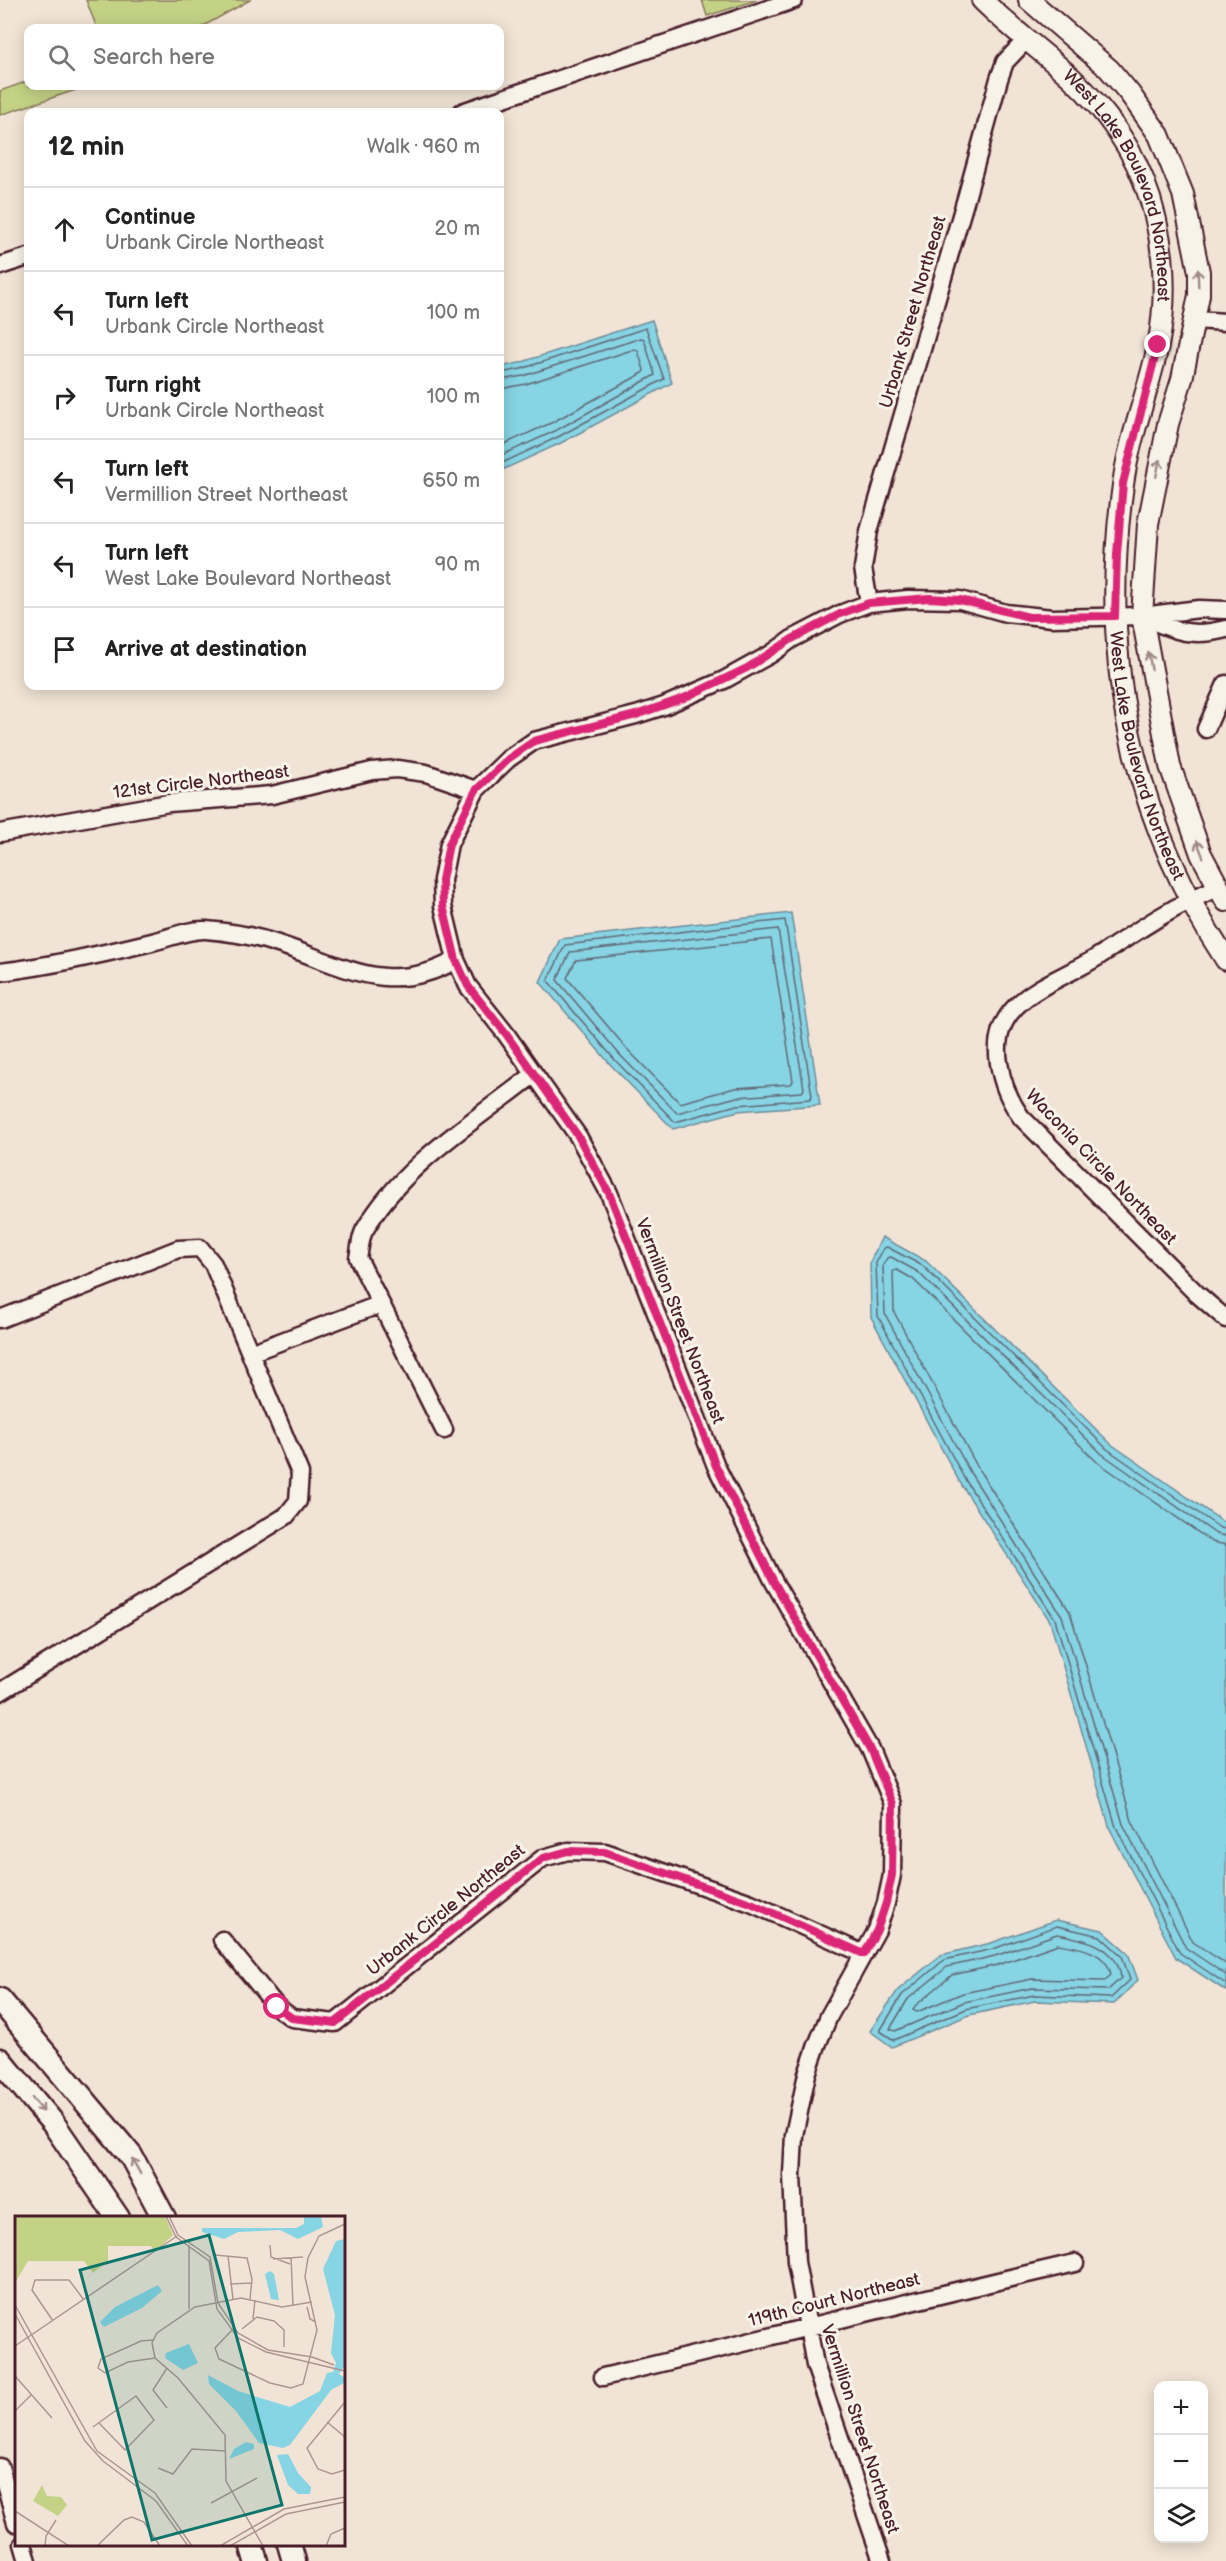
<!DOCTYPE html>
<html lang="en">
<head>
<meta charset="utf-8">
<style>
  body { margin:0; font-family:"Balsamiq Sans",sans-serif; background:#f6f6f6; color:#222 }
  .controls { position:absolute; right:18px; bottom:18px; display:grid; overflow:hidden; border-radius:12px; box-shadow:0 3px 15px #0003 }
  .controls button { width:54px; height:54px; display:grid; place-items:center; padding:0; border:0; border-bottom:2px solid #e0e0e0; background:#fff; color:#222; font:30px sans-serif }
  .stop { position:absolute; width:18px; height:18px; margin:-14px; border:4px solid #db2777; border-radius:50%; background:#fff }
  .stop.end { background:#db2777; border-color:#fff; box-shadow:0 2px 6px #0008 }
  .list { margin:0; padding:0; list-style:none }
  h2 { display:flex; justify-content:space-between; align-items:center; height:78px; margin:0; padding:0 24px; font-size:26px }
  h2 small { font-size:20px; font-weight:400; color:#767676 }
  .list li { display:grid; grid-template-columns:39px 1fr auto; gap:18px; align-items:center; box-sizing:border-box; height:84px; padding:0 24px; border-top:2px solid #e0e0e0 }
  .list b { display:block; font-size:22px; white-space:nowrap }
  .list p { margin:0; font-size:20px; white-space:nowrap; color:#767676 }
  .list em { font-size:20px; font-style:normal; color:#767676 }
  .icon { flex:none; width:33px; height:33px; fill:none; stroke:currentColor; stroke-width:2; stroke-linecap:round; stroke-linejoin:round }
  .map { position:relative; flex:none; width:1226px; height:2561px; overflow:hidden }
  .search { position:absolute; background:#fff; box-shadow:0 3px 15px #0003; left:24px; top:24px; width:480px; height:66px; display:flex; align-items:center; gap:15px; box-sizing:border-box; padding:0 21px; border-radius:12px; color:#767676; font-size:22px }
  .panel { position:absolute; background:#fff; box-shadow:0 3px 15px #0003; left:24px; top:108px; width:480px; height:582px; border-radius:12px }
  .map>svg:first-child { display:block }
</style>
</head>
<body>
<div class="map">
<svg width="1226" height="2561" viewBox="0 0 1226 2561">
  <rect width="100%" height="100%" fill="#f1e4d6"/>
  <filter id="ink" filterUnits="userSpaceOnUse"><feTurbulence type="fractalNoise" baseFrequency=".0167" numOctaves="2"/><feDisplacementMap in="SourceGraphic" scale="12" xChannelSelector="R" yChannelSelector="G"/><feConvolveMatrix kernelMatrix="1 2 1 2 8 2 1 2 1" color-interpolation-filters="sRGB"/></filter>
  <g filter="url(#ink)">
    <path fill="#c4d286" stroke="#877858" stroke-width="1.5" d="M86 0H250L200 28H97Z
      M702 0H757L707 16Z
      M28 81V86H88L0 115V91Z"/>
    <path fill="#86d4e4" stroke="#6e8c9a" stroke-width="1.5" d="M652 320 672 383 561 443 500 471V367L519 363Z
      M791 913 820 1105 738 1111 673 1129 610 1064 540 982 560 939Z
      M882 1237 926 1261 1111 1444 1226 1524V1991L1176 1958 1110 1829 1050 1621 959 1481 871 1317 870 1262Z
      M1056 1920 1102 1930 1128 1953 1138 1980 1114 2004 1035 2001 969 2015 892 2047 870 2031 898 1990 941 1955 991 1943Z"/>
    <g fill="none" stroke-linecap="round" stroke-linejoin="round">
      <path stroke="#626775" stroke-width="1.5" d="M500 373 521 369 646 328 664 379 558 437 500 464
        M500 380 523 376 641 338 644 339 655 375 555 431 500 456
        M500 389 526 384 635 349 638 351 644 370 643 373 551 423 500 446
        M785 920 812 1096 810 1099 737 1105 675 1122 615 1060 548 981 565 945Z
        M778 929 804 1089 802 1092 737 1097 677 1113 620 1055 557 980 570 952Z
        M771 939 793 1081 791 1084 735 1088 680 1103 627 1049 567 978 576 960Z
        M1226 1529 1220 1528 1107 1449 923 1266 887 1247 884 1248 876 1263 878 1316 964 1478 1055 1619 1116 1827 1180 1953 1226 1984
        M1226 1536 1216 1534 1102 1454 918 1272 891 1257 887 1258 883 1265 885 1314 971 1474 1062 1616 1123 1824 1186 1948 1226 1975
        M1226 1545 1212 1542 1096 1461 913 1279 897 1270 893 1271 894 1312 979 1470 1070 1612 1132 1821 1193 1942 1226 1964
        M1057 1926 1100 1936 1122 1956 1130 1980 1111 1998 1034 1995 966 2009 894 2040 880 2031 902 1995 944 1960 993 1949Z
        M1057 1934C1083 1939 1118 1945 1121 1978L1108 1990 1032 1988 964 2002 895 2031 890 2029 908 1999 947 1967 995 1956Z
        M1058 1944C1078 1947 1107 1951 1111 1975L1104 1981 1032 1979 963 1993 917 2012 913 2010 915 2006 952 1975 998 1965Z"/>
      <g stroke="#4a1f2b" stroke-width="21">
        <path id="minor" d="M462 112 794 0
          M0 266 28 257
          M1195 320 1226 322
          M869 603 863 568 869 531 967 195 999 79 1005 62 1026 40
          M1143 617C1175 631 1191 638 1226 629
          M1206 729 1226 684
          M0 833 169 803 272 795 372 771 397 769 426 773 476 790
          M1217 888C1175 905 1137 931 1099 956 1056 984 988 998 999 1063 1002 1084 1009 1100 1021 1117L1196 1293 1226 1319
          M0 972C51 966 102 954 152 942 169 938 189 929 206 930 230 932 255 936 278 944 343 965 388 998 456 960
          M0 1319 178 1249 200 1248 213 1264 300 1473 298 1501 286 1516 0 1692
          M250 1353 381 1304
          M444 1430 358 1258C360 1250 360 1239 364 1231 402 1164 474 1122 533 1075
          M222 1940 277 2007 292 2018 335 2023 543 1858 568 1851 605 1852 751 1903 864 1954
          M603 2377C760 2340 917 2299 1075 2263
          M0 2467 16 2523
          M23 2544 28 2561
          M882 2561 815 2365 796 2262 792 2175 794 2135 807 2074 817 2045 829 2016 877 1930 886 1903 892 1875 893 1804 870 1749 774 1582 716 1466 609 1193 578 1136 506 1034 468 986 456 960 443 906 442 880 449 844 476 790 508 759 534 741 636 715 664 706 724 680 771 654 792 639 840 614 869 603 908 599 960 600 1006 613 1052 618 1142 616 1199 609 1226 610"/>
      </g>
      <g stroke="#4a1f2b" stroke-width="24">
        <g id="tertiary">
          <path id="s1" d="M982 0C1006 24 1033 44 1058 66 1094 96 1126 136 1143 179 1164 231 1169 291 1158 346 1148 393 1129 438 1123 485 1099 658 1130 814 1226 960"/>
          <path d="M1029 0 1109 69 1130 94 1159 135 1183 194 1199 272V295L1182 379 1168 424 1148 524 1142 616 1170 766 1201 854 1226 901"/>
        </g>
      </g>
      <g stroke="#4a1f2b" stroke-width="27">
        <path id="secondary" d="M0 2000 131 2156 164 2218
          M0 2060 53 2123 118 2218
          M251 2544 256 2561
          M289 2544 294 2561"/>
      </g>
      <use href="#minor" stroke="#f7f3e8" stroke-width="16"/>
      <use href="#tertiary" stroke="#f7f3e8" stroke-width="20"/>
      <use href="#secondary" stroke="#f7f3e8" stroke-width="22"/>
    </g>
    <defs><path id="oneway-shaft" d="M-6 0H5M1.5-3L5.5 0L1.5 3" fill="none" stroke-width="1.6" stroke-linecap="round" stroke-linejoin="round" transform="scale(1.5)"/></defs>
    <g stroke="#a0898a">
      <use href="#oneway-shaft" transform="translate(1198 278) rotate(-92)"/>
      <use href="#oneway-shaft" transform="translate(1158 468) rotate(-78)"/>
      <use href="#oneway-shaft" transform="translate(1150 661) rotate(-100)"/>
      <use href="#oneway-shaft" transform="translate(1200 849) rotate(-111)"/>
      <use href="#oneway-shaft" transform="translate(38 2105) rotate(50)"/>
      <use href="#oneway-shaft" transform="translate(136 2166) rotate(-119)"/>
    </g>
  </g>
  <g fill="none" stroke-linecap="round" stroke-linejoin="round" filter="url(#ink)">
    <path stroke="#db2777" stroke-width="8" d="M277 2007 292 2018 335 2023 543 1858 568 1851 605 1852 751 1903 864 1954 877 1930 886 1903 892 1875 893 1804 870 1749 774 1582 716 1466 609 1193 578 1136 506 1034 468 986 456 960 443 906 442 880 449 844 476 790 508 759 534 741 636 715 684 698 747 668 792 639 840 614 869 603 929 598 960 600 1029 617 1115 616 1117 554 1123 483 1158 345"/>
  </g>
  <g text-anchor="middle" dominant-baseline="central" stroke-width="6" stroke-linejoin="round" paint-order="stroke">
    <g font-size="18" fill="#4a1f2b" stroke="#f7f3e8">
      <text stroke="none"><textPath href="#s1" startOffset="240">West Lake Boulevard Northeast</textPath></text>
      <text transform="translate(913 312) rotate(-74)">Urbank Street Northeast</text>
      <text stroke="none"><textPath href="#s1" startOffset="832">West Lake Boulevard Northeast</textPath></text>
      <text transform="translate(201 782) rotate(-7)">121st Circle Northeast</text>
      <text transform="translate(1101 1167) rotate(46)">Waconia Circle Northeast</text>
      <text transform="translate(680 1321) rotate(69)">Vermillion Street Northeast</text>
      <text transform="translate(446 1910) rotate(-39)">Urbank Circle Northeast</text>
      <text transform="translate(834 2300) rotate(-14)">119th Court Northeast</text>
      <text transform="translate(860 2429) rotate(72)">Vermillion Street Northeast</text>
    </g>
  </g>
  <g transform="translate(15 2216)">
    <rect width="330" height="330" fill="#f1e4d6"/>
    <path d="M0 0H150L158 19 140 36 136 30H93V45L62 70 78 57 69 45H13L0 67ZM27 269 32 280 46 281 52 289 43 300 18 285Z" fill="#c4d286"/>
    <path d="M289 0H306L308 11 283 23 265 14 223 16 209 23 187 16V12H281L289 8ZM330 23V149L324 158 330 162 329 167 316 174 275 229 268 232 244 227 221 195 194 168 193 159 223 175 275 191 305 175 312 157 318 156 321 147 316 137 320 99 308 53 321 25ZM255 55 259 58 264 84 256 83 250 58ZM143 69 147 75 127 92 89 111 85 106 100 91ZM174 128 183 147 168 154 150 142 151 137ZM231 226 239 228V233L214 243 219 233ZM273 238 283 257 296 271 295 278H283L273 269 262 239Z" fill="#86d4e4"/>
    <path fill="none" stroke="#ae9592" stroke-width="1.5" d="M151 0 161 21 194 45 202 93 223 122 251 136 330 155M154 0 163 19 195 41 203 87 223 117 253 134 297 141 319 149M255 29 256 41 275 48M200 39 232 42 237 63 235 83M213 40 218 83M276 41 278 90M258 43 288 41M215 68 237 67M0 89 82 235 140 277 177 330M292 91 295 103 301 106M174 93V29M0 98 70 225 88 245 141 285 173 330M238 103 240 84M38 105 17 74 20 64H54L69 84M218 113 200 132 204 143 255 167 276 172 288 168 302 114 290 61 293 42 304 20 330 8M227 113 242 101 259 105 269 114V131M138 124 126 125 86 143 83 152 90 157 113 146 140 142M0 130 162 20M152 152 138 174 152 192M0 160 37 202M330 186 292 232 303 253 317 258 330 254M0 195 16 179M312 206 330 221M78 211 121 180 139 204 110 234 84 207M143 252 158 258 177 233 211 235M196 287 242 262M0 295 54 330M30 330 31 320 41 304M82 330 109 304 117 301 129 306 145 330M205 330 269 293 330 281M215 330 271 298 330 286M248 330 211 265 210 219 163 162 140 142 137 127 142 117 180 91 226 82 267 91 297 86M311 330 316 318 330 312"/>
    <path fill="#0f766e" fill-opacity="0.15" stroke="#0f766e" stroke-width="3" d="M194 19 267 289 137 324 65 54Z"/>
    <rect width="330" height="330" fill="none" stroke="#4a1f2b" stroke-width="3"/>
  </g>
</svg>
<div class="controls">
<button>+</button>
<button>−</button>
<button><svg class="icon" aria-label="layers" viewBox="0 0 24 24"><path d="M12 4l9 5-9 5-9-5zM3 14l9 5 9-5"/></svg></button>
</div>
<div class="stop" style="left:277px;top:2007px"></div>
<div class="stop end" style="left:1158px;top:345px"></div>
<div class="search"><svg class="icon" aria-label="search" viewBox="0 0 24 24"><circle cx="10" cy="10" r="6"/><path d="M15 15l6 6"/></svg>Search here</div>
<section class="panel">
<h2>12 min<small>Walk · 960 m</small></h2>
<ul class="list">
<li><svg class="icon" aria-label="ahead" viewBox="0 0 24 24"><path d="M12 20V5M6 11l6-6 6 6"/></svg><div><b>Continue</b><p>Urbank Circle Northeast</p></div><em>20 m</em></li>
<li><svg class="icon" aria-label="left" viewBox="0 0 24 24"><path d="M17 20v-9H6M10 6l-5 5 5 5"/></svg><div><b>Turn left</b><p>Urbank Circle Northeast</p></div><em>100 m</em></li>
<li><svg class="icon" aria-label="right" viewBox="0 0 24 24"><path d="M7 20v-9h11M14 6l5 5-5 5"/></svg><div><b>Turn right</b><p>Urbank Circle Northeast</p></div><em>100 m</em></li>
<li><svg class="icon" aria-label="left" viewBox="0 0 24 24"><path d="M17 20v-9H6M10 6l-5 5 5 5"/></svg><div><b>Turn left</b><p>Vermillion Street Northeast</p></div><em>650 m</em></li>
<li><svg class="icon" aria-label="left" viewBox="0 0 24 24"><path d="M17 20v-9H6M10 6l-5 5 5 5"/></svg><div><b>Turn left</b><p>West Lake Boulevard Northeast</p></div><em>90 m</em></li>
<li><svg class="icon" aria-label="arrive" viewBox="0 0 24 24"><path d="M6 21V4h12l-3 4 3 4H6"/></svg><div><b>Arrive at destination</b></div></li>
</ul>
</section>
</div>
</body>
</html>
